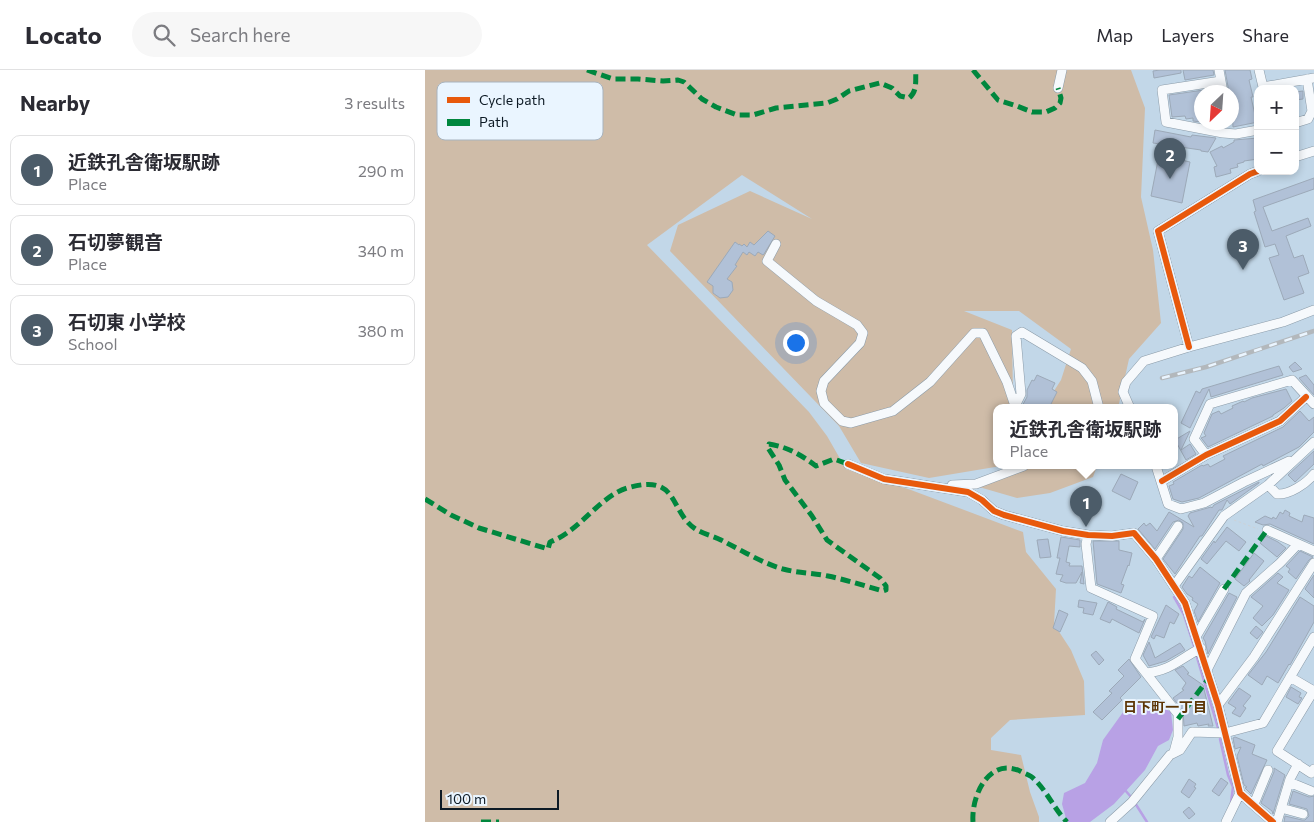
<!DOCTYPE html>
<html lang="en">
<head>
<meta charset="utf-8">
<style>
  body { margin:0; font-family:Commissioner,"Noto Sans JP",sans-serif; background:#f7f7f7; color:#2b2b33 }
  .controls { position:absolute; right:15px; top:15px; display:grid; overflow:hidden; border-radius:10px; box-shadow:0 2px 8px #0003 }
  .controls button { width:45px; height:45px; display:grid; place-items:center; padding:0; border:0; border-bottom:1px solid #e1e1e2; background:#fff; color:#2b2b33; font:25px sans-serif }
  .compass { position:absolute; left:769px; top:15px; width:45px; height:45px; border-radius:50%; background:#fff; box-shadow:0 2px 8px #0003; rotate:205deg }
  .scale { position:absolute; left:15px; bottom:12px; width:119px; box-sizing:border-box; padding-left:5px; border:2px solid #0d1a25; border-top:0; font-size:14px; line-height:18px; white-space:nowrap; color:#0d1a25; -webkit-text-stroke:4px #eaf5ff; paint-order:stroke }
  .you { position:absolute; left:370px; top:272px; width:18px; height:18px; margin:-12px; border:4px solid #fff; border-radius:50%; background:#1a73e8; box-shadow:0 0 0 8px #1a73e833 }
  .badge { display:grid; place-items:center; width:32px; height:32px; border-radius:50%; background:#4c5c69; color:#fff; font-size:16px; font-weight:700 }
  .pin { position:absolute; translate:-50% -41px; filter:drop-shadow(0 1px 2px #0008) }
  .pin::after { content:''; position:absolute; top:26px; width:18px; height:15px; background:inherit; clip-path:polygon(0 0,100% 0,50% 100%) }
  .popup { position:absolute; left:568px; top:334px; width:185px; height:65px; box-sizing:border-box; display:grid; place-content:center; border-radius:10px; background:#fff; filter:drop-shadow(0 1px 4px #0005); font-size:16px; white-space:nowrap; color:#7c7c81 }
  .popup b { font-size:19px; color:#2b2b33 }
  .popup::after { content:''; position:absolute; left:50%; top:100%; margin-left:-10px; border:10px solid transparent; border-top-color:#fff }
  .list { margin:0; padding:0; list-style:none }
  h2 { display:flex; justify-content:space-between; align-items:center; height:65px; margin:0; padding:0 20px; font-size:21px }
  h2 small { font-size:16px; font-weight:400; color:#7c7c81 }
  .list li { display:grid; grid-template-columns:32px 1fr auto; gap:15px; align-items:center; box-sizing:border-box; height:70px; margin:0 10px 10px; padding:0 10px; border:1px solid #e1e1e2; border-radius:10px }
  .list b { display:block; font-size:19px; white-space:nowrap }
  .list p { margin:0; font-size:16px; white-space:nowrap; color:#7c7c81 }
  .list em { font-size:16px; font-style:normal; color:#7c7c81 }
  .icon { flex:none; width:28px; height:28px; fill:none; stroke:currentColor; stroke-width:2; stroke-linecap:round; stroke-linejoin:round }
  .map { position:relative; flex:none; width:889px; height:752px; overflow:hidden }
  header { display:flex; align-items:center; gap:30px; box-sizing:border-box; height:70px; padding:0 25px; background:#fff; border-bottom:1px solid #e1e1e2 }
  header strong { font-size:24px }
  nav { display:flex; gap:28px; margin-inline-start:auto; font-size:18px }
  .search { width:350px; height:45px; background:#f7f7f7; display:flex; align-items:center; gap:12px; box-sizing:border-box; padding:0 18px; border-radius:28px; color:#7c7c81; font-size:19px }
  main { display:flex }
  aside { flex:1; background:#fff }
  .map>svg:first-child { display:block }
</style>
</head>
<body>
<header>
<strong>Locato</strong>
<div class="search"><svg class="icon" aria-label="search" viewBox="0 0 24 24"><circle cx="10" cy="10" r="6"/><path d="M15 15l6 6"/></svg>Search here</div>
<nav><a>Map</a><a>Layers</a><a>Share</a></nav>
</header>
<main>
<aside>
<h2>Nearby<small>3 results</small></h2>
<ul class="list">
<li><span class="badge">1</span><div><b>近鉄孔舎衛坂駅跡</b><p>Place</p></div><em>290 m</em></li>
<li><span class="badge">2</span><div><b>石切夢観音</b><p>Place</p></div><em>340 m</em></li>
<li><span class="badge">3</span><div><b>石切東 小学校</b><p>School</p></div><em>380 m</em></li>
</ul>
</aside>
<div class="map">
<svg width="889" height="752" viewBox="0 0 889 752">
  <rect width="100%" height="100%" fill="#c2d7e8"/>
  <path fill="#cfbca8" d="M0 0H706L720 38 716 127 728 180 736 253 704 289 693 338H618L636 310 646 279 594 241H539L587 260 588 331 587 338H572V396H576L504 408 436 393 414 356 245 181 253 155 325 121 387 149 317 105 222 175 384 342 402 366 421 399 486 420 598 462 601 482 631 519 629 554 646 580 659 611 660 645 585 650 566 668V680L596 685 605 722 614 747V752H0Z
    M591 396H672L668 407 625 423 592 428 554 417Z"/>
  <path fill="#b8a1e5" d="M709 633H730L746 642 748 660 744 670 733 676 720 700 689 734 665 752H642L637 734 639 723 660 713 672 693 678 670 701 638Z"/>
  <g fill="none" stroke-linecap="round" stroke-linejoin="round">
    <path stroke="#b8a1e5" stroke-width="2.5" d="M749 527 759 545 770 579
      M771 584 793 658
      M795 669 803 705 808 717 806 733
      M699 719 707 728
      M710 733 722 752"/>
  </g>
  <path fill="#b1c1d7" stroke="#9ca9b8" d="M735 0H756V3L729 8 728 1Z
    M758 0H788L789 5 760 10Z
    M800 0H825L827 9 824 10 828 27H826L830 45H833V52L808 57 806 22H804Z
    M786 19 787 22H776V52L768 51V48L761 49 760 46 747 47 744 25Z
    M878 21V29L870 30V22Z
    M730 60 766 67 767 65 791 68 783 82 776 81V80L728 73Z
    M833 68V89L819 91V92L812 94 813 97 805 99 806 103 791 107 789 97 792 96 785 82 797 76 798 78 809 72V70Z
    M734 85 765 92 757 133 726 126Z
    M889 108V119L838 137 847 161 883 148 886 156 861 166 869 188 878 185 884 203 873 207 879 223 859 230 844 188 854 185 850 174 840 177 829 142 831 141 828 130Z
    M343 161 350 166 339 184 338 185 333 182 330 186 324 182 322 185 318 182 310 195 312 196 302 209 307 212 308 220 303 227 295 228 288 223V216L282 212 310 172 314 175V174L317 176 319 174 322 177 325 172 329 175Z
    M870 292 877 299 868 302 864 297Z
    M854 296 858 305 786 327 784 319 765 358 756 353 771 321 775 323 777 319Z
    M612 305 630 313 627 319 632 322 624 338H596L602 327V320L607 310 609 311Z
    M881 305 889 315V325L874 308Z
    M861 319 867 331 859 338 848 345V346L783 377 777 369 776 368 781 366 779 363 787 344 794 341 796 344 808 338 807 336 816 332 818 331 819 332 827 328Z
    M875 341 884 351 889 347V362L874 377 838 396 837 394 774 428 757 432 748 429 744 416 749 414 748 412 777 395 778 396 783 394 785 397 800 389 798 386 858 357Z
    M765 361 756 380 765 374 771 384 761 390 750 370Z
    M889 381V394L870 412 863 405Z
    M696 404 713 412 705 430 687 421Z
    M834 412V413L805 434 802 430 797 440H794L777 466H775L750 504 738 489 758 459V453L754 450 748 452 730 479 713 459 719 453 721 456 725 453 732 461 744 442 769 457 763 446 765 443 786 437 787 438 789 435Z
    M860 440 865 443 864 446 877 452 879 445 889 448V474L845 454 838 455 830 452 840 446 847 449 848 447 851 449 855 442 858 444Z
    M802 457 821 472 814 481 801 471 782 494 776 489 789 471 790 473Z
    M841 466 853 472 861 478 852 487 835 473Z
    M636 467 655 470V477L644 476 641 492 645 493 644 496H657L659 514 655 513 657 502 651 513H641L635 511 638 505 631 504 635 488H632Z
    M623 469 626 487 615 488 612 470Z
    M668 471H694V480L707 483 704 496 703 495 696 514 699 515 696 523 672 514Z
    M875 481 888 487 884 490 871 509 863 502 865 499 861 496Z
    M829 483 839 491 824 510 825 511 819 516 810 509Z
    M775 497 795 513 773 552 769 541 773 534 767 530 768 528 762 524 757 517 764 506 767 508Z
    M853 503 858 507 852 513 864 520 848 545 837 556 828 548 838 536 826 527Z
    M889 505V528L880 519Z
    M804 523 812 527 783 584 780 571 778 568Z
    M875 527 889 536V552L865 595 864 594 853 613 842 606 837 615 823 605 841 582Z
    M654 530 672 533 668 545 658 543 659 538 653 537Z
    M683 532 692 537 691 539 718 552 720 549 714 563 687 549 685 553 675 549Z
    M741 535 754 544 749 554 745 552 739 568 731 565 729 569 726 567Z
    M634 540 643 544 635 562 628 558Z
    M831 556 838 562 832 569 825 563Z
    M724 572 730 588 755 573 760 580 741 591 724 596 718 585Z
    M671 581 679 590 674 595 666 585Z
    M704 589 716 607 695 628 697 630 677 650 668 642 687 623 684 621 699 606 693 600Z
    M758 596 764 603 762 604 778 615 788 656H783L784 654 773 656 772 653 759 656 758 641 748 628 759 620 757 619 761 613 750 600Z
    M866 617 876 623 874 627 877 628 873 634 861 627Z
    M814 618 826 626 818 636 821 638 815 647 807 643 811 638 803 633Z
    M810 667 830 675 827 684 842 690 826 724 820 718 822 717 819 715 812 686 816 677 810 679 808 668Z
    M849 698 860 705 848 744 847 741 836 733 849 702Z
    M796 708 803 713 794 726 787 721Z
    M764 709 771 714 769 717 771 718 764 728 756 722Z
    M868 721 884 727 889 726V752H859L860 746 877 750H880L884 746 882 739 864 734Z
    M764 737 770 744 764 749 758 742Z"/>
  <g fill="none" stroke-linecap="round" stroke-linejoin="round">
    <g stroke="#8b9ba8" stroke-width="10">
      <path id="minor" d="M794 0 798 22
        M834 0 838 17 889 8
        M796 11 737 20 741 52 798 63 811 64 833 60
        M633 18 637 0
        M870 53 883 49 887 41 882 9
        M870 87 889 81
        M351 174 342 191 391 231 432 255 438 263 435 273 399 311 396 321 399 333 417 351 426 353 468 341 505 312 549 263H558L582 312 590 336
        M764 277 733 161 825 104 833 101
        M589 338 596 324 591 266 597 262 657 298 667 311 674 338
        M705 338 698 322 701 312 719 291 764 277 858 252 889 240
        M781 385 769 369 785 334 867 310 889 334
        M423 394 459 409 543 422 557 430 569 441 579 445 638 461 663 465 687 466 709 463 731 489 760 533 793 635 815 723 848 752
        M731 396 743 434 756 439 779 433 819 412 864 391
        M737 411 781 385 855 351 881 327
        M527 415 551 414 599 396
        M843 415 852 424C864 425 881 414 889 404
        M842 460 889 481
        M663 465 661 474 666 518 728 546 710 589 753 644V667L749 682
        M731 489 753 456
        M749 516 799 446 843 415 889 372
        M772 565 799 519
        M782 600 821 523 855 493 873 474
        M721 603C745 601 755 589 776 578
        M865 607 889 621
        M889 620 852 681 886 703 889 699
        M793 635 829 587 889 493
        M864 712 886 721
        M829 734 843 700
        M856 738 878 744
        M685 752 707 732 745 685 755 680 767 662 800 663 838 653 889 567
        M801 752 815 723
        M852 752 865 709 873 694"/>
    </g>
    <path stroke="#ccd2d7" stroke-width="1" stroke-dasharray="2.5 2.5" stroke-linecap="butt" d="M809 450 833 459"/>
    <use href="#minor" stroke="#f6f9fc" stroke-width="9"/>
    <g stroke="#b3b8bc" stroke-width="4.5">
      <path id="rail" d="M737 308 781 297 889 261"/>
    </g>
    <use href="#rail" stroke="#eaf5ff" stroke-width="2.5" stroke-dasharray="8" stroke-linecap="butt"/>
    <path stroke="#00873e" stroke-width="5" stroke-dasharray="10 5" stroke-linecap="butt" d="M162 0 188 9H213L238 11 253 10 259 12 277 29 291 37 312 45H328L351 38 402 33 412 29 424 21 455 13 467 18 475 26 484 28C493 21 490 10 491 0
      M548 0 573 30 592 36 607 42H621L630 38 635 33 636 28 633 18
      M0 429 26 445 54 458 123 479 125 472C157 460 175 424 206 417 255 404 244 443 272 460 279 464 288 466 296 470 316 480 337 493 358 499 373 503 388 503 403 506 422 510 440 516 458 521L461 520V516L455 508 402 470 387 446 360 410 354 395 343 378 344 374C363 377 376 385 391 396L409 389 423 394
      M799 519 842 460
      M753 649 784 608
      M56 752H74
      M548 752C546 726 564 687 595 701 600 704 606 705 609 709 622 721 629 739 642 752"/>
    <g stroke="#eaf5ff" stroke-width="9">
      <path id="cycleway" d="M764 277 733 161 825 104 833 101
        M423 394 459 409 543 422 557 430 569 441 579 445 638 461 663 465 687 466 709 463 731 489 760 533 793 635 815 723 848 752
        M737 411 781 385 855 351 881 327"/>
    </g>
    <use href="#cycleway" stroke="#e8590c" stroke-width="6"/>
  </g>
  <g text-anchor="middle" dominant-baseline="central" stroke-width="4" stroke-linejoin="round" paint-order="stroke">
    <g font-size="14" font-weight="bold" fill="#5c3505" stroke="#eaf5ff">
      <text x="740" y="636">日下町一丁目</text>
    </g>
  </g>
  <rect x="12" y="12" width="166" height="58" rx="8" fill="#eaf5ff" stroke="#a8b3be" stroke-width="1"/>
  <rect x="22" y="27" width="23" height="6" fill="#e8590c"/>
  <rect x="22" y="49" width="23" height="7" fill="#00873e"/>
  <g font-size="14" fill="#0d1a25">
    <text x="54" y="35">Cycle path</text>
    <text x="54" y="57">Path</text>
  </g>
</svg>
<div class="controls">
<button>+</button>
<button>−</button>
</div>
<svg class="compass" viewBox="-18 -18 36 36"><path d="M0-13l5 13h-10z" fill="#e53935"/><path d="M0 13l5-13h-10z" fill="#7c7c81"/></svg>
<div class="scale">100 m</div>
<div class="you"></div>
<div class="pin badge" style="left:661px;top:457px">1</div>
<div class="popup"><b>近鉄孔舎衛坂駅跡</b>Place</div>
<div class="pin badge" style="left:745px;top:109px">2</div>
<div class="pin badge" style="left:818px;top:200px">3</div>
</div>
</main>
</body>
</html>
